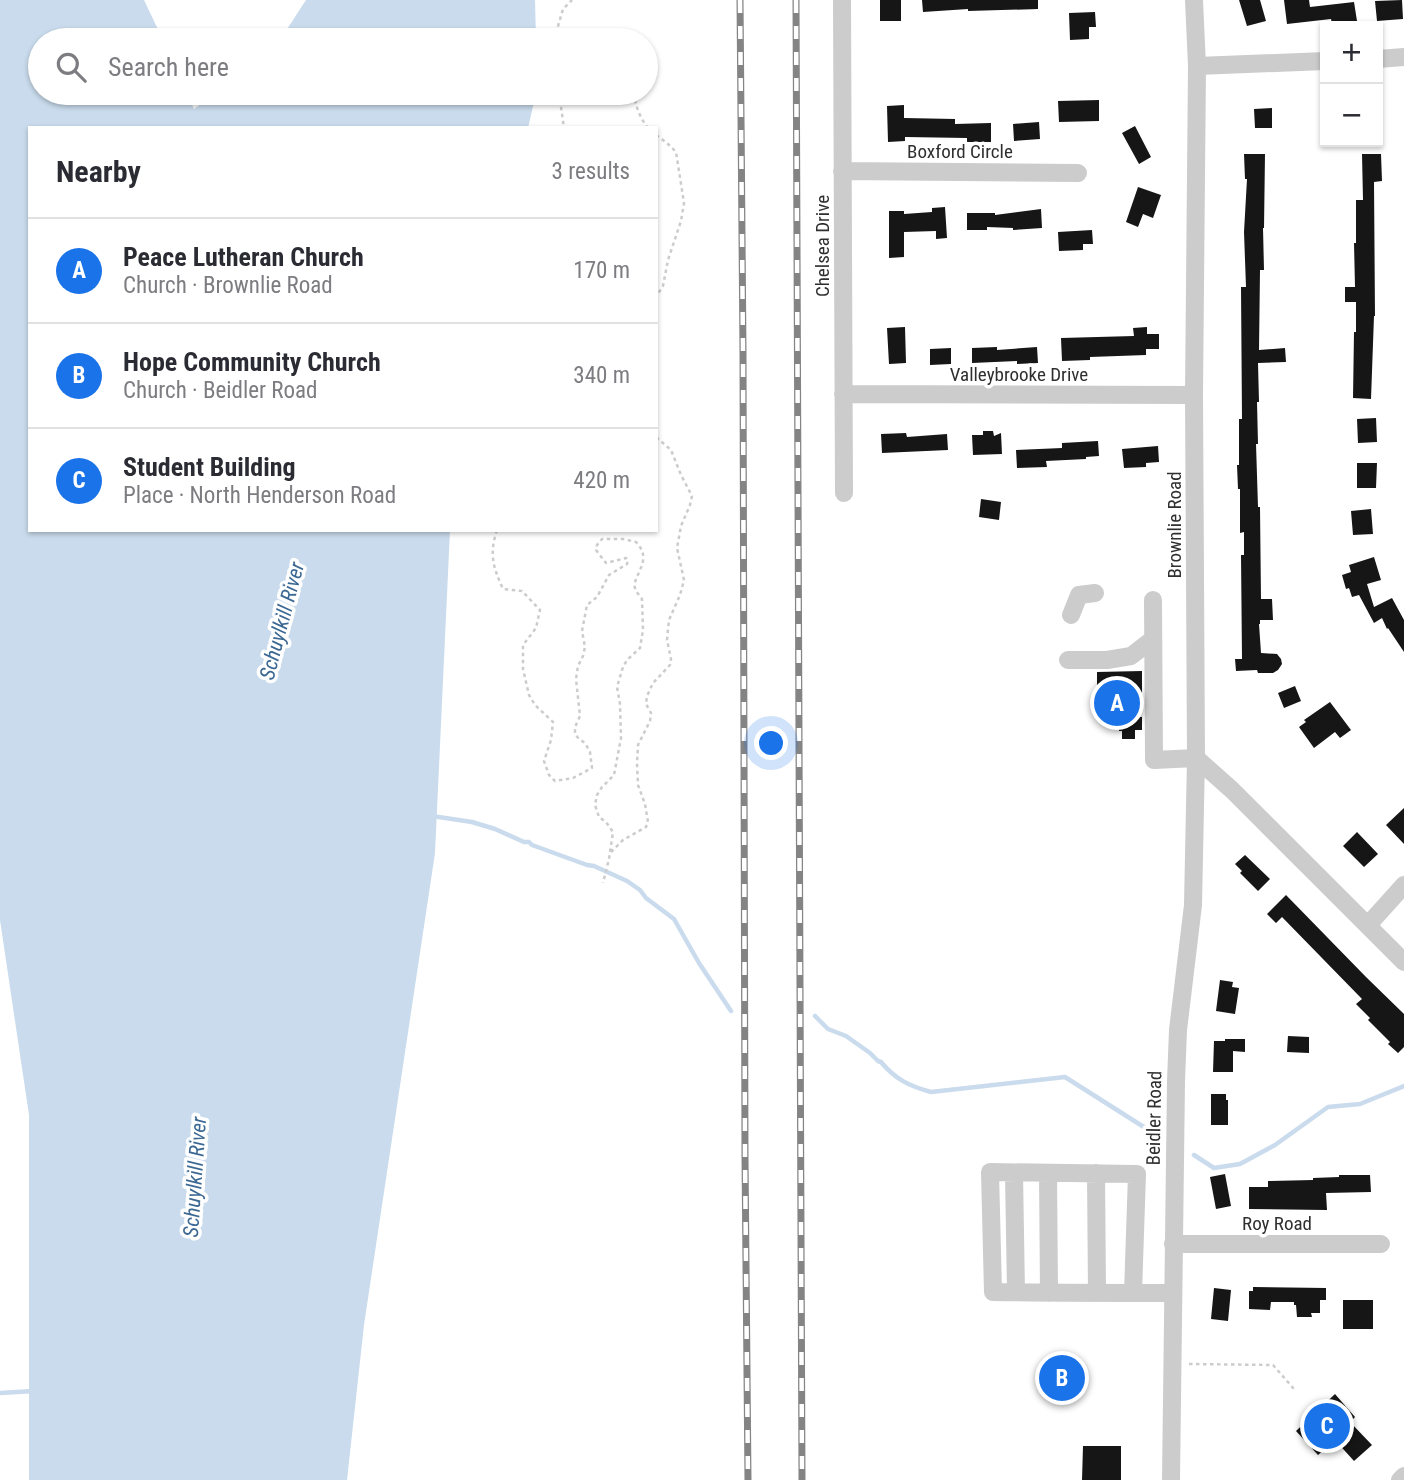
<!DOCTYPE html>
<html lang="en">
<head>
<meta charset="utf-8">
<style>
  body { margin:0; font-family:"Roboto Condensed",sans-serif; background:#f2f2f3; color:#2b2b33 }
  .controls { position:absolute; right:21px; top:21px; display:grid; overflow:hidden; border-radius:0px; box-shadow:0 2px 5px #0004 }
  .controls button { width:63px; height:63px; display:grid; place-items:center; padding:0; border:0; border-bottom:2px solid #e1e1e2; background:#fff; color:#2b2b33; font:35px sans-serif }
  .you { position:absolute; left:772px; top:744px; width:24px; height:24px; margin:-18px; border:5px solid #fff; border-radius:50%; background:#1a73e8; box-shadow:0 0 0 10px #1a73e833 }
  .badge { display:grid; place-items:center; width:46px; height:46px; border-radius:50%; background:#1a73e8; color:#fff; font-size:23px; font-weight:700 }
  .pin { position:absolute; translate:-50% -50%; border:4px solid #fff; box-shadow:0 2px 7px #0006 }
  .list { margin:0; padding:0; list-style:none }
  h2 { display:flex; justify-content:space-between; align-items:center; height:91px; margin:0; padding:0 28px; font-size:30px }
  h2 small { font-size:23px; font-weight:400; color:#7c7c81 }
  .list li { display:grid; grid-template-columns:46px 1fr auto; gap:21px; align-items:center; box-sizing:border-box; height:105px; padding:0 28px; border-top:2px solid #e1e1e2 }
  .list b { display:block; font-size:26px; white-space:nowrap }
  .list p { margin:0; font-size:23px; white-space:nowrap; color:#7c7c81 }
  .list em { font-size:23px; font-style:normal; color:#7c7c81 }
  .icon { flex:none; width:38px; height:38px; fill:none; stroke:currentColor; stroke-width:2; stroke-linecap:round; stroke-linejoin:round }
  .map { position:relative; flex:none; width:1404px; height:1480px; overflow:hidden }
  .search { position:absolute; background:#fff; box-shadow:0 2px 5px #0004; left:28px; top:28px; width:630px; height:77px; display:flex; align-items:center; gap:18px; box-sizing:border-box; padding:0 24px; border-radius:38px; color:#7c7c81; font-size:26px }
  .panel { position:absolute; background:#fff; box-shadow:0 2px 5px #0004; left:28px; top:126px; width:630px; height:406px; border-radius:0px }
  .map>svg:first-child { display:block }
</style>
</head>
<body>
<div class="map">
<svg width="1404" height="1480" viewBox="0 0 1404 1480">
  <rect width="100%" height="100%" fill="#fff"/>
  <path fill="#c9dbec" d="M0 0H144L163 40H40V93H187L194 109 216 93H536L528 128H30V530H450L435 853 364 1325 347 1480H29V1115L0 920Z
    M306 0H535L536 40H280Z"/>
  <g fill="none" stroke-linecap="round" stroke-linejoin="round">
    <path stroke="#c9dbec" stroke-width="4.5" d="M432 816 472 822 495 829 524 842H529L532 845 587 865 594 866 627 881 640 890 646 898 674 919 699 963 731 1011
      M815 1016 828 1029 846 1036 870 1053 878 1061 881 1062C895 1079 909 1086 931 1092L1065 1077 1158 1136
      M1194 1155 1214 1168 1240 1164 1275 1145 1328 1107 1360 1104 1404 1086
      M0 1393 34 1391"/>
  </g>
  <path fill="#161616" d="M880 0H901V21H880Z
    M922 0H1038V9L968 11V9L923 12Z
    M1239 0H1260L1266 21 1247 26Z
    M1284 0H1309L1310 7 1354 2 1357 21 1332 24 1331 19 1287 24Z
    M1402 0 1403 19 1377 21 1375 1Z
    M1095 12 1096 27H1089V39L1070 40 1069 13Z
    M1099 100V121L1059 122 1058 101Z
    M904 105V118L955 119V124L991 123V142H967V138L905 137V141L888 142 887 106Z
    M1272 108V128H1255L1254 109Z
    M1039 122 1040 139 1014 141 1013 124Z
    M1135 126 1151 157 1139 164 1122 133Z
    M1244 154H1265L1264 228H1263L1264 270H1260L1259 350 1285 348 1286 362 1258 363 1259 402H1257L1258 444H1256L1258 507H1260L1261 599H1272L1273 620H1260V624H1259L1261 653 1277 654 1281 659 1282 664 1278 670 1273 673H1258L1257 670 1236 671 1235 659H1242L1241 555H1244V532L1240 533V489H1238L1237 465H1239V419H1242L1241 287H1246L1244 232 1247 179H1245Z
    M1362 154H1381L1382 181 1374 182 1375 316H1374L1371 399 1353 398 1354 332H1356V302H1345V287H1355L1354 243H1356V200H1363Z
    M1138 187 1161 195 1153 218 1143 214 1138 227 1126 222Z
    M945 207 947 238 936 239V231L904 232V257L889 258V211H904V214L932 212V208Z
    M1041 209 1042 228 1013 230V228L987 227V230H967V213H995V215Z
    M1092 230 1093 244H1083V250L1059 251 1058 232Z
    M905 327 906 363 889 364 887 328Z
    M1147 327V334H1159V349H1146V355L1090 357V360L1062 361 1061 338 1134 336 1133 328Z
    M997 347V350L1037 347 1038 363 1017 364V361L972 363V348Z
    M951 348V364L930 365V349Z
    M1376 418 1377 442 1358 443 1357 419Z
    M983 431H993L994 436 1001 433 1002 454 973 455 972 435H983Z
    M906 433 907 437 947 434 948 450 882 453 881 434Z
    M1098 441 1099 456 1086 457V459L1046 461 1047 467 1017 468 1016 450 1062 448V443Z
    M1158 446 1159 462 1146 463V467L1124 468 1122 449Z
    M1357 463H1377L1376 488H1357Z
    M981 499 1001 502 999 520 979 517Z
    M1371 509 1373 534 1353 535 1351 511Z
    M1374 557 1381 580 1367 584 1374 607 1392 598 1404 620V652L1388 628 1387 629 1382 618 1374 623 1359 595 1352 597 1349 588 1346 589 1342 575 1351 572 1349 565Z
    M1142 671V696H1137V717H1142V730H1135V739H1122V731H1119V711H1097V672Z
    M1295 686 1301 701 1284 708 1278 693Z
    M1330 702 1351 730 1340 738 1335 732 1314 748 1299 727 1306 722 1304 720Z
    M1404 808V844L1386 825Z
    M1357 832 1378 854 1364 867 1343 846Z
    M1245 855 1270 879 1258 891 1240 873 1242 871 1235 864Z
    M1286 895 1366 977 1404 1014V1047L1398 1053 1388 1044 1390 1042 1368 1020 1370 1018 1356 1004 1362 999 1282 917 1276 923 1267 914Z
    M1220 980 1233 982 1232 987 1239 988 1235 1014 1216 1011Z
    M1288 1036 1309 1037V1053L1287 1052Z
    M1225 1039H1245V1052L1233 1051V1072H1213L1214 1041H1225Z
    M1211 1094H1226V1100H1228V1125H1211Z
    M1225 1174 1231 1206 1216 1209 1210 1177Z
    M1339 1175H1370L1371 1192 1326 1193 1327 1210 1249 1209V1187H1268V1181L1313 1180V1178L1339 1177Z
    M1253 1287 1326 1288V1300H1320V1313H1311L1312 1317H1297L1296 1305H1294V1302H1271L1270 1310 1249 1309V1291H1253Z
    M1214 1288 1231 1290 1228 1321 1211 1319Z
    M1343 1300H1373V1329H1343Z
    M1335 1394 1355 1417 1350 1422 1372 1445 1354 1461 1335 1440 1318 1455 1296 1431Z
    M1083 1446H1121V1480H1082Z"/>
  <g fill="none" stroke-linecap="round" stroke-linejoin="round">
    <path stroke="#ccc" stroke-width="2.5" stroke-dasharray="3.5 3.5" stroke-linecap="butt" d="M554 40 563 9 572 0
      M559 93 564 128
      M634 93C635 105 640 118 648 128
      M656 135 667 143 676 152 684 203 681 221 668 260 663 286 656 297
      M497 530C489 554 493 567 503 589L522 591 540 610 536 628 523 645V669L529 695 535 705 553 722 551 740 544 761 549 775 555 781 573 778 592 768 590 752 585 743 579 739 575 734V727L580 716 576 679 578 666 583 656 585 647 582 631 587 605 597 597 609 575 627 564 628 560 626 558 606 563 596 550 597 545 602 539H623L636 542C651 558 639 568 634 585L636 591 642 599 643 630 640 648 627 660 623 667 617 687 620 704 621 738 614 775 602 787 597 795 595 805 599 817 606 822 613 832 609 859 603 883
      M611 852 623 840 646 827 648 822 645 804 638 785 637 763 638 745 650 721 651 713 646 704 647 696 653 683 670 665 671 659 667 640 669 620 680 595 684 580 677 548 681 526 690 505 692 496 681 475 671 450 656 437
      M1189 1364 1273 1365 1294 1389"/>
    <path stroke="#ccc" stroke-width="18" d="M842 0 844 493
      M1194 0 1197 66 1194 395 1196 758 1232 790 1404 962
      M1378 59 1404 57
      M1197 66 1325 61
      M842 171 1078 173
      M843 394 1194 395
      M1153 600 1154 760 1196 758 1193 905 1178 1030 1176 1081 1171 1480
      M1071 615 1079 595 1095 593
      M1068 660H1107L1131 656 1153 639
      M1368 925 1404 885
      M1014 1173 1016 1292
      M1048 1173 1049 1293
      M1096 1173 1097 1293
      M1173 1244H1381
      M1133 1293 1137 1174 990 1172 993 1292C1053 1293 1113 1293 1173 1293
      M1400 1480 1404 1476"/>
    <g stroke="#848484" stroke-width="7">
      <path id="rail" d="M740 0 743 352 745 1156 748 1480
        M796 0 802 1480"/>
    </g>
    <use href="#rail" stroke="#fff" stroke-width="4.5" stroke-dasharray="13" stroke-linecap="butt"/>
  </g>
  <g text-anchor="middle" dominant-baseline="central" stroke-width="7" stroke-linejoin="round" paint-order="stroke">
    <g font-size="19" fill="#2f2f2f" stroke="#fff">
      <text x="960" y="151">Boxford Circle</text>
      <text transform="translate(822 246) rotate(-90)">Chelsea Drive</text>
      <text x="1019" y="374">Valleybrooke Drive</text>
      <text transform="translate(1174 525) rotate(-90)">Brownlie Road</text>
      <text transform="translate(1154 1118) rotate(-89)">Beidler Road</text>
      <text x="1277" y="1223">Roy Road</text>
    </g>
    <g font-size="21" font-style="italic" fill="#3b6893" stroke="#fff">
      <text transform="translate(282 621) rotate(-75)">Schuylkill River</text>
      <text transform="translate(195 1177) rotate(-86)">Schuylkill River</text>
    </g>
  </g>
</svg>
<div class="controls">
<button>+</button>
<button>−</button>
</div>
<div class="you"></div>
<div class="pin badge" style="left:1117px;top:703px">A</div>
<div class="pin badge" style="left:1062px;top:1378px">B</div>
<div class="pin badge" style="left:1327px;top:1426px">C</div>
<div class="search"><svg class="icon" aria-label="search" viewBox="0 0 24 24"><circle cx="10" cy="10" r="6"/><path d="M15 15l6 6"/></svg>Search here</div>
<section class="panel">
<h2>Nearby<small>3 results</small></h2>
<ul class="list">
<li><span class="badge">A</span><div><b>Peace Lutheran Church</b><p>Church · Brownlie Road</p></div><em>170 m</em></li>
<li><span class="badge">B</span><div><b>Hope Community Church</b><p>Church · Beidler Road</p></div><em>340 m</em></li>
<li><span class="badge">C</span><div><b>Student Building</b><p>Place · North Henderson Road</p></div><em>420 m</em></li>
</ul>
</section>
</div>
</body>
</html>
